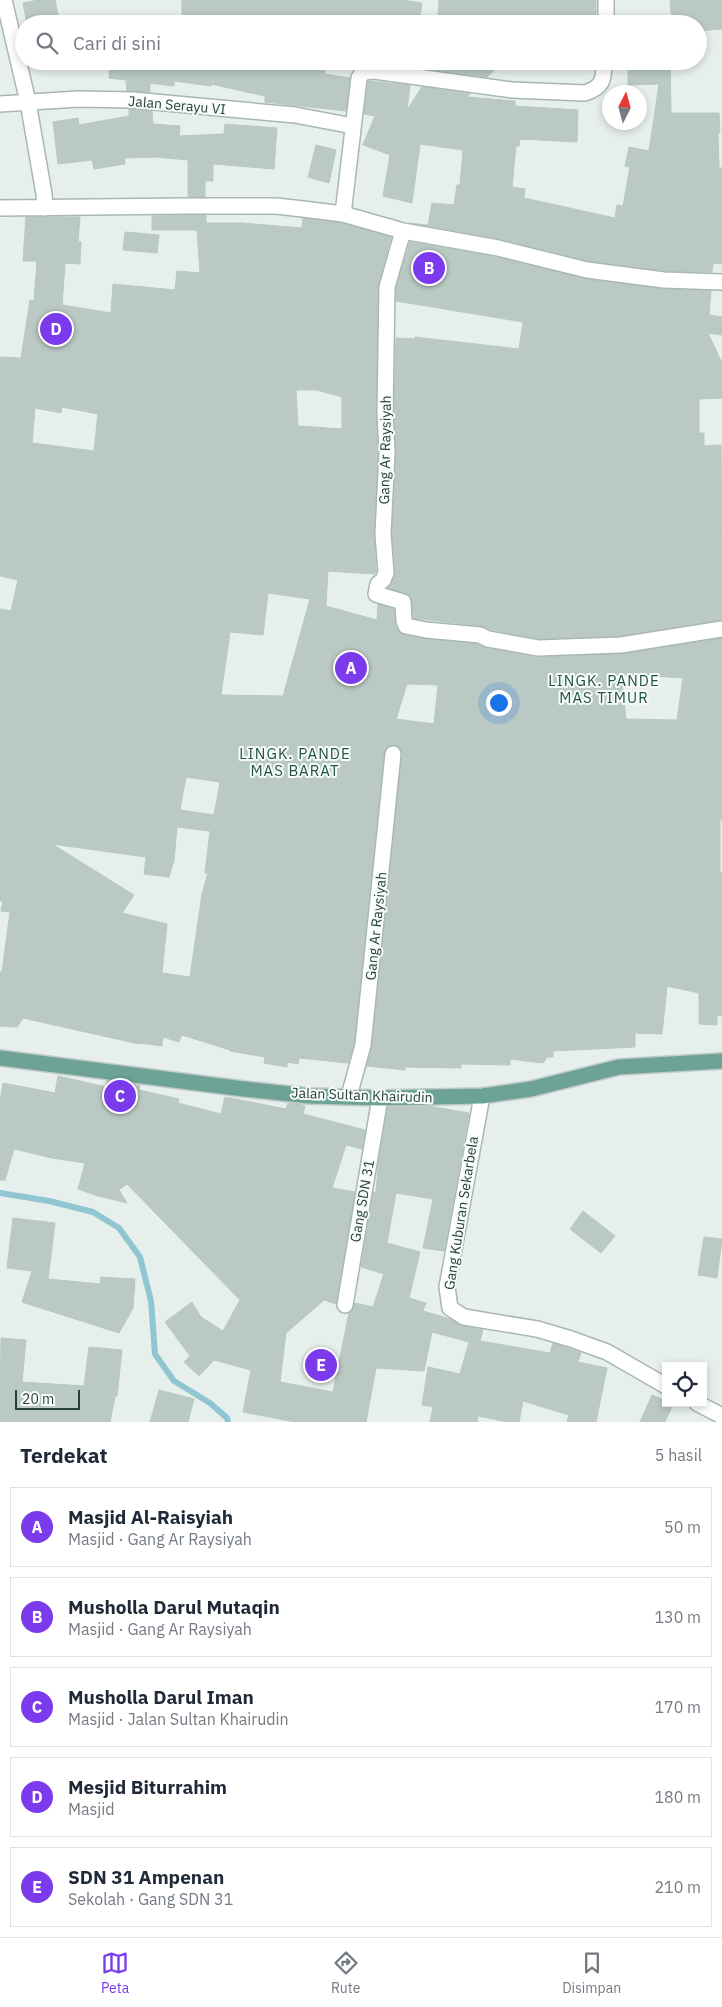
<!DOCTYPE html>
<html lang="id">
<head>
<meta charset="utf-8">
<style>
  body { margin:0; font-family:"IBM Plex Sans",sans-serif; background:#f2f2f3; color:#1f2937 }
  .controls { position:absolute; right:15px; bottom:15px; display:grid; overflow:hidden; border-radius:0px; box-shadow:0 2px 8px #0003 }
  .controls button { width:45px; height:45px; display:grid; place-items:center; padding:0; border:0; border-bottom:1px solid #e0e1e3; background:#fff; color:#1f2937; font:25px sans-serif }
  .compass { position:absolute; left:602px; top:85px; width:45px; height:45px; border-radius:50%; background:#fff; box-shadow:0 2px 8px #0003; rotate:6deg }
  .scale { position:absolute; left:15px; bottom:12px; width:65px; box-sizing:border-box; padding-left:5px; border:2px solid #25413a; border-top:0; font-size:14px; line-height:18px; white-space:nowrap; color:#25413a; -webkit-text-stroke:4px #f7fbf9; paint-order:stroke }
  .you { position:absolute; left:498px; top:702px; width:18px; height:18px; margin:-12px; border:4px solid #fff; border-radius:50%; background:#1a73e8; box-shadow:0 0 0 8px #1a73e833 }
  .badge { display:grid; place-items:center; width:32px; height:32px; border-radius:50%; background:#7c3aed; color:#fff; font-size:16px; font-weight:700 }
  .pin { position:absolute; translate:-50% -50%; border:2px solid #fff; box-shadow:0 1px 5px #0006 }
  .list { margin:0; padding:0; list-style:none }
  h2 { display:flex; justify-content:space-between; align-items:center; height:65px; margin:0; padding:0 20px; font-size:21px }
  h2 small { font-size:16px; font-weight:400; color:#747a83 }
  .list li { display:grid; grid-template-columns:32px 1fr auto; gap:15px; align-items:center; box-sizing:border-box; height:80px; margin:0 10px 10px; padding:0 10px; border:1px solid #e0e1e3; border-radius:0px }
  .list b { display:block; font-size:19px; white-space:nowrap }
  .list p { margin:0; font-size:16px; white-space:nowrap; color:#747a83 }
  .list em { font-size:16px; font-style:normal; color:#747a83 }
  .icon { flex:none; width:28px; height:28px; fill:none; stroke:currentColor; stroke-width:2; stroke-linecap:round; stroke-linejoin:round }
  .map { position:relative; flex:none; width:722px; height:1422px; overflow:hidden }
  .search { position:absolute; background:#fff; box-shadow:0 2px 8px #0003; left:15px; right:15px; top:15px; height:55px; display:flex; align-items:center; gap:12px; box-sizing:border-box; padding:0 18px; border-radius:28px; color:#747a83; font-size:19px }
  .sheet { height:515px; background:#fff }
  nav { display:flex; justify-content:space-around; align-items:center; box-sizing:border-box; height:70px; border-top:1px solid #e0e1e3; background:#fff; font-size:14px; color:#747a83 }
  nav a { display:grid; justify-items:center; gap:2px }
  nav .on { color:#7c3aed }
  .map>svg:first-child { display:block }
</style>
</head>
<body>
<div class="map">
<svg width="722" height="1422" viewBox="0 0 722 1422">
  <rect width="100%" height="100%" fill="#e6efeb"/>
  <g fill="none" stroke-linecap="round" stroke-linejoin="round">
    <path stroke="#90c6d1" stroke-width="6" d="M0 1193 49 1201 93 1212 119 1228 140 1257 151 1301 155 1354 174 1381 210 1403 227 1418 228 1422"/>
  </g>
  <path fill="#bbc9c4" stroke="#b8c8c2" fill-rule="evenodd" d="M38 0H55L60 24H27L23 3Z
    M182 0H403L422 3 419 24H400L366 19V24L292 22V24H268V21L232 18V24H182Z
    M439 0H596V24H462L466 18 438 16Z
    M670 0H722V29L698 31V24H672Z
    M110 61H193L235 67V64L266 70V67L325 71 324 74 350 78 346 111 265 102V96L211 84V86L174 81V86L150 83V92L127 91 126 80 109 78Z
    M438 61H504L487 77 433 70Z
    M628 61H670L671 113H719L720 133H718L719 168H722V264L713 263 712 272 665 271 589 261 500 239 409 223 428 225 432 203 454 205 457 185H460L463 150 420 144 412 203 383 196 390 155 363 145 375 116 364 114 368 81 410 85 407 110 422 87 470 94 467 97 515 101V106L578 110 577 142 520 139 519 146H516L512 187 525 189 524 198 615 218 617 205 623 206 630 167 625 166 629 147 649 151 659 84 628 85Z
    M129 109 152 111 153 124 180 126 179 136 224 134 225 124 277 128 274 169 213 164V181H205V197H188V160L155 157 124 158 125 164 94 169 92 160 58 164 53 122 78 118 79 125 129 116Z
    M316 145 336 150 329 183 308 177Z
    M206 215V223H242L302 228 303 218 341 223 391 237 378 287 376 413 378 452 374 534 376 571 375 574 328 571 326 606 377 620 378 604 394 609 395 624 400 633 404 635 425 639 477 644 486 648 537 657 622 654 722 638V819H720V873H722V1016L717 1015V1025L699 1024V993L667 986 662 1034 635 1033V1047L553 1051V1057H547L543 1063 510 1059V1065L461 1064V1068L405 1067V1070L367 1066 372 1046 402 755 399 747 393 745 386 748 384 753 354 1043 348 1063 299 1058 298 1064 287 1062V1067L264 1063 265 1057 230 1051V1050L182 1035 179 1042 163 1037 162 1046 140 1043 139 1044 23 1018 17 1027 0 1026V972H2L10 912 1 911 3 901H0V609L11 611 18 580 0 576V357L21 358 30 300 34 301 37 261H23L26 217H80L78 241 81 242 80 264 65 263 62 305 111 313 113 284 175 290 177 271 200 273 197 230H152V216ZM296 390H317L342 397V429L298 426ZM62 407 98 414 94 451 32 443 35 408 61 413ZM268 593 310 599 283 696 221 695 230 632 263 635ZM621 674 683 678 677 720 626 719ZM407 684 438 685 434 724 396 719ZM186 777 220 782 214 815 180 810ZM177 827 210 831 205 873H208L202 894 190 977 162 973 167 924 122 913 134 895 52 844 146 857 144 874 169 877 174 860Z
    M125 232 159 235 157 253 123 250Z
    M410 242 496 257 586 279 663 289 711 291 709 315 722 317V335L708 333 722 363V398L699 399V433H704V446L721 445 722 620 620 636 539 639 491 630 481 626 413 618 412 602 410 596 388 588 395 572 392 534 396 452 394 413 396 338 415 339V337L519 349 523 322 396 301V288Z
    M58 1076 106 1087 107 1081 136 1085 140 1086 139 1090 179 1099 178 1103 221 1114 225 1097 286 1109 288 1103 299 1104 305 1106 303 1114 365 1130 362 1149 346 1145 332 1188 355 1192 336 1304 324 1300 286 1333 280 1382 333 1392 349 1313 352 1311 355 1303 373 1307 384 1274 361 1267 373 1195 374 1192H376L379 1159 388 1107 428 1106 469 1113 444 1251 423 1248 433 1199 396 1193 387 1243 420 1252 409 1298 426 1303 423 1311 450 1319 462 1326 483 1330 480 1341 550 1353 553 1343 581 1353 578 1362 607 1368 596 1422H567L569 1415 523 1401 519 1422H508L478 1416 477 1422H430L433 1407 422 1405 428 1367 460 1374 469 1342 432 1332 424 1371 376 1368 366 1422H295L243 1412 251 1370 214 1360 199 1376 184 1362 190 1356 165 1322 192 1302 201 1317 223 1331 240 1300 127 1184 119 1190 127 1203 98 1196 78 1189 85 1163 52 1158 14 1149 5 1180H0V1101L3 1083 55 1093Z
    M583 1211 615 1236 601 1253 570 1229Z
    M13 1218 55 1223 48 1279 100 1284 101 1277 135 1279 133 1308 119 1333 22 1302 32 1271 7 1268Z
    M704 1237 722 1239 717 1278 698 1275Z
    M1 1338 26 1340 22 1382 84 1386 89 1347 122 1350 117 1396H115L110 1422H0Z
    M159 1390 194 1399 188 1422H150Z
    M652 1395 666 1401V1403L673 1404 665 1422H640Z"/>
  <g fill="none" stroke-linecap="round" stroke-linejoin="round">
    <g stroke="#a8b7b2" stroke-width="18">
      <path id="minor" d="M4 0 28 102 44 194 45 208
        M606 24V0
        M0 104 78 99 133 100 295 115 353 126
        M0 208 185 206H276L303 209 343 214 403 231 498 248 587 270 664 280 722 282
        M343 214 359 78 363 72 374 71 512 90 585 93C603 87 604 80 604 61
        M403 231 387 287 385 413 387 452 383 534 386 573 383 580 378 584 376 594 403 602 404 621 406 626 426 630 480 635 488 639 538 648 621 645 722 629
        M349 1096 363 1045 393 754
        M482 1096 447 1287 450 1308 464 1317 537 1329 571 1339 607 1352 666 1386
        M345 1305 380 1098
        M697 1403 722 1416"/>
    </g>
    <g stroke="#c2cac8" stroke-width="18">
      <path id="major" d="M0 1058 244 1089 309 1096 380 1098 482 1096 531 1089 619 1067 722 1061"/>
    </g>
    <use href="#minor" stroke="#fff" stroke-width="15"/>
    <use href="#major" stroke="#6ca396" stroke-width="15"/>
  </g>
  <g text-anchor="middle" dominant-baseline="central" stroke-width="4" stroke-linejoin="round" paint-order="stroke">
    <g font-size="14" fill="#25413a" stroke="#f7fbf9">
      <text transform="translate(177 105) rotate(5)">Jalan Serayu VI</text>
      <text transform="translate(385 450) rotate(-89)">Gang Ar Raysiyah</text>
      <text transform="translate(376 926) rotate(-84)">Gang Ar Raysiyah</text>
      <text transform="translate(362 1095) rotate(2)">Jalan Sultan Khairudin</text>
      <text transform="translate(362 1201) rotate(-80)">Gang SDN 31</text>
      <text transform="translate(461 1213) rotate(-81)">Gang Kuburan Sekarbela</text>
    </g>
    <g font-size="15" letter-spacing="1" fill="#215348" stroke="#f7fbf9">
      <text x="604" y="680">LINGK. PANDE<tspan x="604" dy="17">MAS TIMUR</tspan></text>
      <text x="295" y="753">LINGK. PANDE<tspan x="295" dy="17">MAS BARAT</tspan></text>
    </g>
  </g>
</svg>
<div class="controls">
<button><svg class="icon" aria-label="locate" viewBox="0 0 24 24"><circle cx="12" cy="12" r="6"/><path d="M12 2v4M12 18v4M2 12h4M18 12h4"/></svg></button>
</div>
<svg class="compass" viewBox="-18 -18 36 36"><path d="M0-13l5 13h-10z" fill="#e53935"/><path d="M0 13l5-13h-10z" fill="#747a83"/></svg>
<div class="scale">20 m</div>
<div class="you"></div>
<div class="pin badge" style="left:351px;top:668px">A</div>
<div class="pin badge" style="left:429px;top:268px">B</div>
<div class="pin badge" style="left:120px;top:1096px">C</div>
<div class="pin badge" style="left:56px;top:329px">D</div>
<div class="pin badge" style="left:321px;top:1365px">E</div>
<div class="search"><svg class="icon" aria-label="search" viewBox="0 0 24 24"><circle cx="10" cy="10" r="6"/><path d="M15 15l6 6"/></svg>Cari di sini</div>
</div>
<section class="sheet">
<h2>Terdekat<small>5 hasil</small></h2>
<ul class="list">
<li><span class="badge">A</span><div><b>Masjid Al-Raisyiah</b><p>Masjid · Gang Ar Raysiyah</p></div><em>50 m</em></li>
<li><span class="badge">B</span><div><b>Musholla Darul Mutaqin</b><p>Masjid · Gang Ar Raysiyah</p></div><em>130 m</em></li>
<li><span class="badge">C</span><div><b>Musholla Darul Iman</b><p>Masjid · Jalan Sultan Khairudin</p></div><em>170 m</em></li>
<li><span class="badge">D</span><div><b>Mesjid Biturrahim</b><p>Masjid</p></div><em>180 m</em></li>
<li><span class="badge">E</span><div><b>SDN 31 Ampenan</b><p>Sekolah · Gang SDN 31</p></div><em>210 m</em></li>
</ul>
</section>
<nav>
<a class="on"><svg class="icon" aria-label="map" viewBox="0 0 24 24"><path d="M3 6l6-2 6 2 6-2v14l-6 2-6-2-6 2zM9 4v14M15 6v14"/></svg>Peta</a>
<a><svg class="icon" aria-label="directions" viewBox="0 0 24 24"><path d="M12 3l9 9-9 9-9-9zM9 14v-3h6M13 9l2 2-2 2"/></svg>Rute</a>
<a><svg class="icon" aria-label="saved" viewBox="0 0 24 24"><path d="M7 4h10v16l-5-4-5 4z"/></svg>Disimpan</a>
</nav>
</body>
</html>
